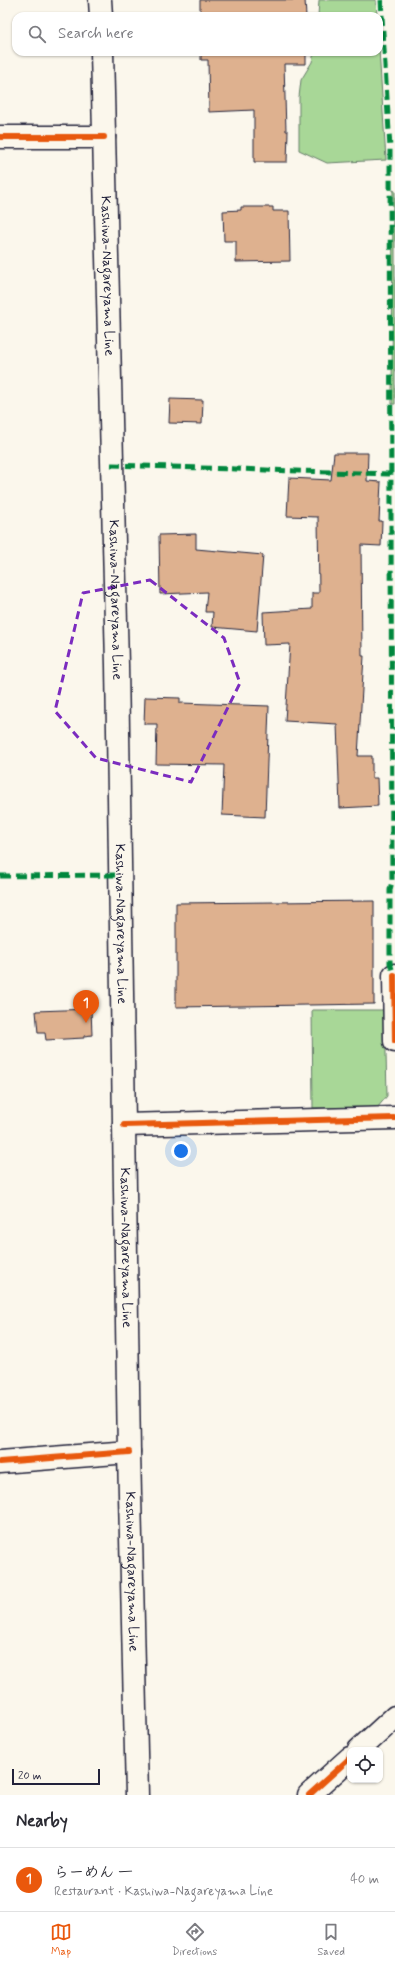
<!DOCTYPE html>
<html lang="en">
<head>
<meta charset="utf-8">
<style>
  body { margin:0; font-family:Mynerve,"Klee One",sans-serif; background:#f2f2f3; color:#2b2b33 }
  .controls { position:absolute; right:12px; bottom:12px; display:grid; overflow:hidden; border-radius:8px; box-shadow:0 1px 3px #0004 }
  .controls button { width:36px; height:36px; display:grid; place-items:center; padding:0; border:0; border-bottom:1px solid #e1e1e2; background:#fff; color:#2b2b33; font:20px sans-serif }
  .scale { position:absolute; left:12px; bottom:10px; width:88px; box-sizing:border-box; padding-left:4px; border:2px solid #22223b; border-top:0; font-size:11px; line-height:14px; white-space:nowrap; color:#22223b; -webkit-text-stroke:3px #fbf7ec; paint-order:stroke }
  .you { position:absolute; left:181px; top:1151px; width:14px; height:14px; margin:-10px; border:3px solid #fff; border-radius:50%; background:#1a73e8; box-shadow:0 0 0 6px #1a73e833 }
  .badge { display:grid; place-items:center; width:26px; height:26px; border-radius:50%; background:#ea580c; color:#fff; font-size:13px; font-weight:700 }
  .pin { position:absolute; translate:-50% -33px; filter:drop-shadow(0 1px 2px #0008) }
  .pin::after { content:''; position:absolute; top:21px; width:14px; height:12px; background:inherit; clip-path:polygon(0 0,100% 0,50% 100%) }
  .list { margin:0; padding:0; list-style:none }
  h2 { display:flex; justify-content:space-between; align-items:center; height:52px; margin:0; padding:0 16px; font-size:17px }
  h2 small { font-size:13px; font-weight:400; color:#7c7c81 }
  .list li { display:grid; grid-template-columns:26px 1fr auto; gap:12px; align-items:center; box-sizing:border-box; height:64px; padding:0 16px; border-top:1px solid #e1e1e2 }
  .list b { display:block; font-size:15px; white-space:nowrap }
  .list p { margin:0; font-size:13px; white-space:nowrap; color:#7c7c81 }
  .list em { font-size:13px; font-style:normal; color:#7c7c81 }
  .icon { flex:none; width:22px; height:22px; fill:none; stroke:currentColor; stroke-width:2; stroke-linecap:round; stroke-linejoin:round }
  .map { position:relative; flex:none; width:395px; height:1795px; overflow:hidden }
  .search { position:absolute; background:#fff; box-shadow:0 1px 3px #0004; left:12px; right:12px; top:12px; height:44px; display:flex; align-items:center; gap:10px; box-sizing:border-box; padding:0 14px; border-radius:12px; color:#7c7c81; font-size:15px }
  .sheet { height:116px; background:#fff }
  nav { display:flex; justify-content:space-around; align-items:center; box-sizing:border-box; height:56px; border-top:1px solid #e1e1e2; background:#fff; font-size:11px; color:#7c7c81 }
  nav a { display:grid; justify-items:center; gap:2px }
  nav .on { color:#ea580c }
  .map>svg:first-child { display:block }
</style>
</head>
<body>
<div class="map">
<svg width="395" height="1795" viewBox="0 0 395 1795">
  <rect width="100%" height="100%" fill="#fbf7ec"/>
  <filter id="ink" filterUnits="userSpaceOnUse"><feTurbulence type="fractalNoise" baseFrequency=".025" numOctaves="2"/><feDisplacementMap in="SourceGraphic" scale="8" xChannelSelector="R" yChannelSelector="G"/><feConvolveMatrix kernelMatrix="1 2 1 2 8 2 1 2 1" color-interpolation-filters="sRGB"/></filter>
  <g filter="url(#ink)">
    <path fill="#a8d797" stroke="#657c69" d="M319 0H376L377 16H318Z
      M379 49 386 160 327 163 299 150V97L301 80 312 62 314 52H379Z
      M393 190 395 191V404H392Z
      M312 1010H385L387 1096 377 1108H313Z"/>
    <path fill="#deb18f" stroke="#22223b" d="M200 0H305L306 16H200Z
      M201 52H306V64H284L286 131H288L287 162H254V110L209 112 208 60H201Z
      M241 207H273V211H289L290 261 236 262V241H224L223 211 241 210Z
      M170 399 203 400 202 424 169 423Z
      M334 453H368L367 481 381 482 379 521H382L381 546 361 545 362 656H364L358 756H372V778H377L378 806 340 808 337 724 285 721 290 644 264 645 263 612 312 609V593H319L318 517 287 516 289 478 331 480Z
      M196 534V549L263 555 257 631 212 627 213 612H205L207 592 160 594 159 535Z
      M145 697 180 698V703L269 706 265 817 222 815 224 765 156 764 157 724H144Z
      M374 901V1004L176 1007V903Z
      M91 1009 92 1035 84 1036V1038L46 1040 45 1033H38L36 1011Z"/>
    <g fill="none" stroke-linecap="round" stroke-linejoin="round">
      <g stroke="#22223b" stroke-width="25">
        <path id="street" d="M0 137H104
          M394 975 395 1041
          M124 1125 395 1118
          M0 1462 129 1452"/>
      </g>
      <g stroke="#22223b" stroke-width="25">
        <g id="secondary">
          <path d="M100 0 101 16"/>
          <path id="s1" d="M102 52 117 665 129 1452 137 1795"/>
          <path d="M359 1750 395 1717"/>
          <path d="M309 1795 350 1758"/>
        </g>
      </g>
      <use href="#street" stroke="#fbf7ec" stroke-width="22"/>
      <use href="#secondary" stroke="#fbf7ec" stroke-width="22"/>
      <path stroke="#00873e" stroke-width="5" stroke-dasharray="10 5" stroke-linecap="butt" d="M381 0 390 148 392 881 390 890V963L394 975
        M111 465 390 474
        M0 876 120 875"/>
      <g stroke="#fbf7ec" stroke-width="8">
        <path id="cycleway" d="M0 137H104
          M394 975 395 1041
          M124 1125 395 1118
          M0 1462 129 1452
          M309 1795 350 1758"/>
      </g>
      <use href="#cycleway" stroke="#e8590c" stroke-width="6"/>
    </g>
  </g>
  <path fill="none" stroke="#7b2cbf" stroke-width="3" stroke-dasharray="8 5" stroke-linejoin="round" d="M150 580 224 638 240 683 191 782 96 758 55 711 83 593Z"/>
  <g text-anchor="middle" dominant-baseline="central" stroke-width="3.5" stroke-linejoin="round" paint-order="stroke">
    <g font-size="14" fill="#22223b" stroke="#fbf7ec">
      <text stroke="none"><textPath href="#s1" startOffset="224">Kashiwa-Nagareyama Line</textPath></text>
      <text stroke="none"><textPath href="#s1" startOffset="548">Kashiwa-Nagareyama Line</textPath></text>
      <text stroke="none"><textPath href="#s1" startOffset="872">Kashiwa-Nagareyama Line</textPath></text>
      <text stroke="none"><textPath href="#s1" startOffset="1196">Kashiwa-Nagareyama Line</textPath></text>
      <text stroke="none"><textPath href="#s1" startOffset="1520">Kashiwa-Nagareyama Line</textPath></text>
    </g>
  </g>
</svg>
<div class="controls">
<button><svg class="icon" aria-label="locate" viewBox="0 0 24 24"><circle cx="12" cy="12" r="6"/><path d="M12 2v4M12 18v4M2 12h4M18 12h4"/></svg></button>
</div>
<div class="scale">20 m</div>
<div class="you"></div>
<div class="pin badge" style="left:86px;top:1023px">1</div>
<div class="search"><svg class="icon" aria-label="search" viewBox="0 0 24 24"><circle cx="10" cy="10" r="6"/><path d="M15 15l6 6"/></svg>Search here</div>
</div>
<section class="sheet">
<h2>Nearby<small></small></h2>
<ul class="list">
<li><span class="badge">1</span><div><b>らーめん 一</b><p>Restaurant · Kashiwa-Nagareyama Line</p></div><em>40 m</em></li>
</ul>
</section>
<nav>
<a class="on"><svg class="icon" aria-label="map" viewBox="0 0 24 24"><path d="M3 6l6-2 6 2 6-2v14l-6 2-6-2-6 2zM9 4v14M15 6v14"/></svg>Map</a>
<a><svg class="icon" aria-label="directions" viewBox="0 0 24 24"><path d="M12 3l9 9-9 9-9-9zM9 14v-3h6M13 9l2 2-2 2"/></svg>Directions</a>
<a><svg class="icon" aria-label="saved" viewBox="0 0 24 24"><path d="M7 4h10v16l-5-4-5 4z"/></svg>Saved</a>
</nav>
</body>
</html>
